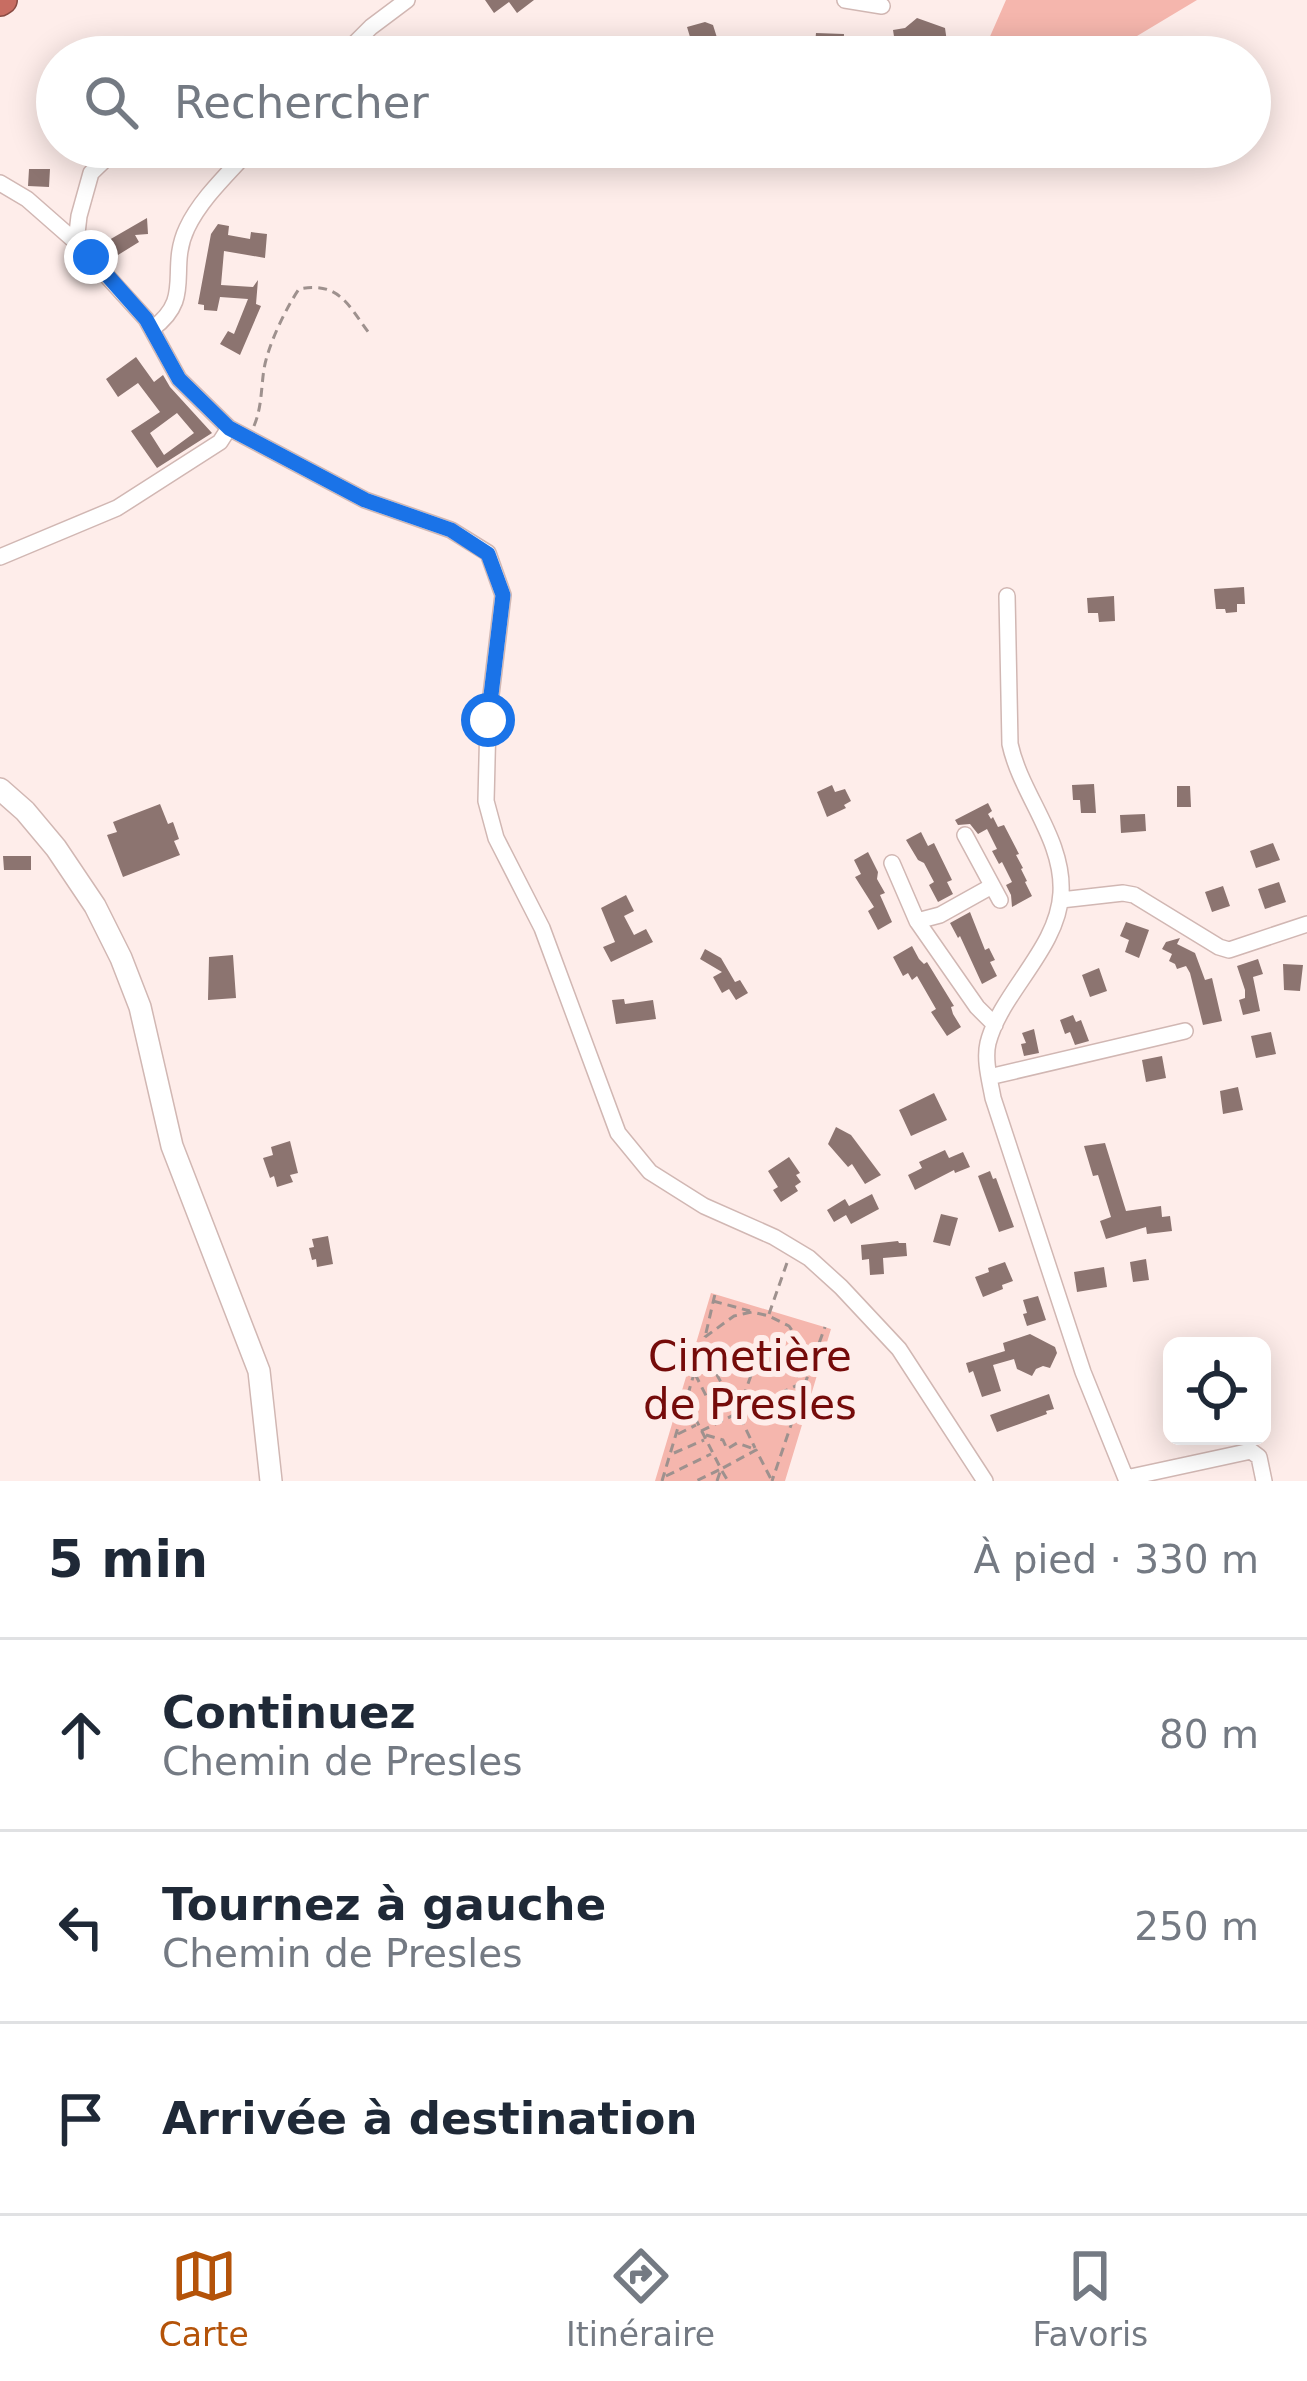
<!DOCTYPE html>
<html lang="fr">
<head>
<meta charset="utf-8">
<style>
  body { margin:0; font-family:"DejaVu Sans",sans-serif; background:#f2f2f3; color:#1f2937 }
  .controls { position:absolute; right:36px; bottom:36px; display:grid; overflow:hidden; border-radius:18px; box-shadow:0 6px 30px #0003 }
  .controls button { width:108px; height:108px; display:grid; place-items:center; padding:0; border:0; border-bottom:3px solid #e0e1e3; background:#fff; color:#1f2937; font:60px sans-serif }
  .stop { position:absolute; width:36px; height:36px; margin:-27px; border:9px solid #1a73e8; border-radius:50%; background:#fff }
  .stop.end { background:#1a73e8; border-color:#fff; box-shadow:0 3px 12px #0008 }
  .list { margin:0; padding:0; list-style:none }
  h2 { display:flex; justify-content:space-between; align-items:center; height:156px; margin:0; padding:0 48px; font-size:51px }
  h2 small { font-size:39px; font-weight:400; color:#747a83 }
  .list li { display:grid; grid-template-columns:78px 1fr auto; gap:36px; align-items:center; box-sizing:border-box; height:192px; padding:0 48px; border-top:3px solid #e0e1e3 }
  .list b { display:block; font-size:45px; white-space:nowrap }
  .list p { margin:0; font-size:39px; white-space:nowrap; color:#747a83 }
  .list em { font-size:39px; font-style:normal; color:#747a83 }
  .icon { flex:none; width:66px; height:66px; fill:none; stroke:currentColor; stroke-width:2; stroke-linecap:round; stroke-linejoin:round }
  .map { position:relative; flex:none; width:1307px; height:1481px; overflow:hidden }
  .search { position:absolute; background:#fff; box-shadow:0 6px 30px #0003; left:36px; right:36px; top:36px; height:132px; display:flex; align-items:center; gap:30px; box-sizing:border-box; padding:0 42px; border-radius:66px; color:#747a83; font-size:45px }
  .sheet { height:732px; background:#fff }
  nav { display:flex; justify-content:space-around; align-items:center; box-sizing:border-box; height:168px; border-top:3px solid #e0e1e3; background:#fff; font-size:33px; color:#747a83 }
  nav a { display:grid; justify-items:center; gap:6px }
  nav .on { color:#b45309 }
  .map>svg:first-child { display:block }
</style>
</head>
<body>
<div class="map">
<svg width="1307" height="1481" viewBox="0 0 1307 1481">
  <rect width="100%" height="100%" fill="#feedea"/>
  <path fill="#f5b6ad" d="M1006 0H1197L1102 57H981Z
    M711 1293 831 1329 785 1481H655Z"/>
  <path fill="#8c7470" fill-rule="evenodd" d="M485 0H534L517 13 509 2 494 13Z
    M917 18 945 28 948 49 934 52 932 44 919 39 895 43 893 30 905 28Z
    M705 22 713 25 719 44 687 54 683 39 690 37 687 27Z
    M816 33 844 34 843 54 814 53Z
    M29 169H50L49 187 28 186Z
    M147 218 148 234 135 235 139 242 118 255 109 240Z
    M218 224 229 226 228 235 250 239 251 232 267 234 265 258 224 251 221 285 253 287 258 280 256 304 261 306 240 355 220 344 228 331 234 334 248 299 220 297 217 311 204 310V305L198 304 211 234Z
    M136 357 154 382 163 375 170 387 212 433 157 468 131 431 160 412 138 383 118 397 106 379ZM177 413 194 433 164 455 150 433Z
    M1244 587 1245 604H1237V612L1226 613 1225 609H1216L1214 589Z
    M1114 596 1115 621 1099 622 1098 613H1088L1087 598Z
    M1094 784 1096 813H1081L1080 800H1073L1072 785Z
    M832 785 835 792 845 789 851 801 844 805 846 808 827 817 817 792Z
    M1177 786H1190L1191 807H1177Z
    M988 803 992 811 988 814 991 819 993 817 998 827 1004 825 1019 854 1016 855 1023 868 1021 869 1027 881 1025 882 1032 896 1012 907 1011 895 1006 885 1012 882 1002 862 999 864 992 851 997 849 987 829 978 834 970 824 958 825 955 820Z
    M160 804 168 824 173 822 179 839 174 841 180 855 123 877 107 835 117 832 113 822Z
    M1145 814 1146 831 1121 833 1120 815Z
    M921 832 928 846 934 843 952 880 947 882 953 894 938 902 929 885 934 882 924 863 918 860 906 840Z
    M1273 843 1280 860 1256 868 1250 851Z
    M868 852 878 872 877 879 885 893 880 895 892 922 878 930 868 911 874 907 855 877 861 874 854 860Z
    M3 856H31V870H4Z
    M1279 882 1286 902 1265 909 1258 889Z
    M1223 886 1230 906 1212 912 1205 892Z
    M626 895 634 911 624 916 634 935 646 929 653 942 611 962 603 947 615 942 601 908Z
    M970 912 985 950 989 948 995 960 990 962 997 976 982 984 960 936 958 938 950 923Z
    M1126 922 1149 930 1139 958 1125 952 1129 940 1120 936Z
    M1180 938 1177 944 1195 953 1205 980 1212 978 1222 1021 1203 1025 1190 973 1186 966 1177 969 1175 964 1169 961 1172 954 1162 949 1166 942Z
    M912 946 919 959 924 964 927 962 954 1006 951 1007 953 1014 961 1027 947 1036 931 1012 936 1009 917 976 912 980 908 973 903 976 893 957Z
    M705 949 721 958 735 982 740 980 748 993 736 1000 729 989 722 993 713 977 722 972 700 959Z
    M233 955 236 998 208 1000 209 957Z
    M1258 959 1263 974 1253 977 1260 1011 1243 1015 1239 1000 1245 998V990L1237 966Z
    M1283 964 1303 965 1300 991 1284 990Z
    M1099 968 1107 991 1090 997 1082 975Z
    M624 999 625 1004 653 1000 656 1019 616 1024 612 1000Z
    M1073 1015 1076 1022 1081 1020 1089 1041 1075 1045 1070 1032 1065 1034 1060 1020Z
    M1034 1029 1039 1053 1024 1056 1021 1044 1026 1043 1022 1033Z
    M1271 1032 1276 1054 1256 1058 1251 1036Z
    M1162 1056 1166 1078 1146 1082 1142 1060Z
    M1238 1087 1243 1110 1223 1114 1220 1091Z
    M934 1093 947 1120 911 1136 899 1110Z
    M836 1127 851 1135 881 1175 865 1184 852 1164 848 1167 828 1144Z
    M290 1141 298 1173 290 1175 293 1182 277 1187 274 1176 270 1178 263 1158 273 1155 271 1147Z
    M1105 1143 1126 1211 1161 1206 1162 1217 1170 1216 1172 1231 1147 1234 1146 1227 1106 1239 1100 1221 1111 1217 1098 1175 1093 1176 1084 1146Z
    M945 1150 949 1158 963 1152 970 1167 955 1173 954 1170 915 1190 908 1175 922 1168 919 1162Z
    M789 1157 800 1173 796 1175 801 1182 795 1186 798 1191 781 1202 773 1190 778 1187 768 1171Z
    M990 1171 993 1179 996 1178 1014 1227 999 1232 978 1176Z
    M872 1194 879 1209 851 1224 846 1215 834 1222 827 1210 845 1199 849 1206Z
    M941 1214 958 1218 950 1246 933 1242Z
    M328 1236 333 1264 317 1267 316 1259 312 1260 309 1248 314 1247 312 1239Z
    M898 1241 899 1243H906L907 1256 883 1258 884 1274 870 1275 869 1259 862 1260 861 1245Z
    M1146 1259 1149 1280 1133 1282 1130 1262Z
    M1005 1262 1013 1281 1002 1285 1003 1289 983 1297 975 1277 989 1272 988 1268Z
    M1104 1267 1107 1287 1077 1292 1074 1272Z
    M1038 1296 1046 1320 1027 1326 1023 1314 1027 1313 1023 1300Z
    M1030 1334 1055 1347 1057 1353 1050 1368 1043 1366 1036 1369 1032 1376 1017 1369 1014 1359 993 1365 1001 1391 982 1397 973 1371 969 1373 966 1363 1005 1351 1003 1343Z
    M1049 1394 1054 1409 1046 1411 1047 1414 997 1432 990 1415Z"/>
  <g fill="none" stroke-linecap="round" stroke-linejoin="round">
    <g stroke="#d1b7b3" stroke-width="18">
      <path id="street" d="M845 0 882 6
        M341 57 371 27 407 0
        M0 183 27 199 76 242 146 319 179 379 229 428 365 500 451 530 488 553 503 595 488 720 486 801 496 838 542 928 618 1133 650 1172 704 1206 774 1237 809 1258 841 1287 899 1349 985 1481
        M76 242 79 216 91 173 118 147
        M152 329C195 298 167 270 187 228 201 198 230 172 252 147
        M0 557 117 508 220 442 229 428
        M1007 596 1010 744C1021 795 1064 839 1061 893 1058 949 1001 992 988 1043 984 1060 990 1081 993 1098L1083 1372 1127 1481
        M965 835 1000 900
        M892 863 917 921 977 1007 995 1025
        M1061 900 1123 893 1134 895 1219 947 1229 950 1307 924
        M917 921 940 915 992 886
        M989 1077 1185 1031
        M1126 1478 1251 1451 1259 1457 1264 1481"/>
    </g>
    <g stroke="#d1b7b3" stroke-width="24">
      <path id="secondary" d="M0 789 25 811 56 848 95 906 121 958 140 1007 172 1146 259 1371 271 1481"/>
    </g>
    <g stroke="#884a42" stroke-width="30">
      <path id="highway" d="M0 2 3 0"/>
    </g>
    <path stroke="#9e918e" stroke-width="3" stroke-dasharray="9 6" stroke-linecap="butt" d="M254 426C262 407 261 388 264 369 268 345 286 308 299 289 339 281 348 305 369 333
      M713 1301 750 1311
      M769 1314 788 1260
      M706 1333 715 1294
      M704 1346 804 1378
      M702 1347 737 1412
      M809 1371 825 1327
      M695 1374 718 1419
      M688 1404 721 1469 696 1481
      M738 1412 755 1364
      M739 1413 806 1381
      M701 1431 738 1413 755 1448
      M678 1434 696 1425
      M706 1435 723 1440 727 1449 737 1443 754 1449
      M674 1453 704 1440
      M722 1471 728 1481
      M666 1476 711 1454
      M662 1481 705 1337 734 1316 752 1312 769 1316 789 1326 800 1342 809 1372 772 1481
      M717 1481 721 1469 756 1450 771 1479"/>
    <use href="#street" stroke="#fff" stroke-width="15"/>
    <use href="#secondary" stroke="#fff" stroke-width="21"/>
    <use href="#highway" stroke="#c86d62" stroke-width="27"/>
  </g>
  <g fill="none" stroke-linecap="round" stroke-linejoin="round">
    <path stroke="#1a73e8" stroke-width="15" d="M91 257 146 319 179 379 229 428 365 500 451 530 488 554 503 595 488 720"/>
  </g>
  <g text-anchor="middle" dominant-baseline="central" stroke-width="12" stroke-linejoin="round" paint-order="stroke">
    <g font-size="42" fill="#750b0a" stroke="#feedea">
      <text x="750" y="1356">Cimetière<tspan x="750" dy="48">de Presles</tspan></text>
    </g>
  </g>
</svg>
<div class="controls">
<button><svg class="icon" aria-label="locate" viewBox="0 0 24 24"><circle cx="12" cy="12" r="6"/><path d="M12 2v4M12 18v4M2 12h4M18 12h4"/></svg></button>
</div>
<div class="stop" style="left:488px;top:720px"></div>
<div class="stop end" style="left:91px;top:257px"></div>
<div class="search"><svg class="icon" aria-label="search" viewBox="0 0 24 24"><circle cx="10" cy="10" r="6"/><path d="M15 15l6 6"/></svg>Rechercher</div>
</div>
<section class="sheet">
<h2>5 min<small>À pied · 330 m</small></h2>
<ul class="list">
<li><svg class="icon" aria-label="ahead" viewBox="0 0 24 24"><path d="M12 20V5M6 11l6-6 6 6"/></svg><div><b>Continuez</b><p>Chemin de Presles</p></div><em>80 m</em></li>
<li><svg class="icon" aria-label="left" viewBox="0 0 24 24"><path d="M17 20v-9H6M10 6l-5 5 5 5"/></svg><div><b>Tournez à gauche</b><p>Chemin de Presles</p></div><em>250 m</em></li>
<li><svg class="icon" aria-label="arrive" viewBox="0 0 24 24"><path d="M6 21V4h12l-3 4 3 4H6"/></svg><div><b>Arrivée à destination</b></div></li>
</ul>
</section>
<nav>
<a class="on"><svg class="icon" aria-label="map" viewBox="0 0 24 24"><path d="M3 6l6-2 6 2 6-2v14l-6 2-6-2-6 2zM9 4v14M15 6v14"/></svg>Carte</a>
<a><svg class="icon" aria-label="directions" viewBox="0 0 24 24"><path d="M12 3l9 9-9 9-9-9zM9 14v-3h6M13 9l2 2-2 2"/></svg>Itinéraire</a>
<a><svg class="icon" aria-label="saved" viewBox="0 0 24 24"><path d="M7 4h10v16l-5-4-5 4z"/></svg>Favoris</a>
</nav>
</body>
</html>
